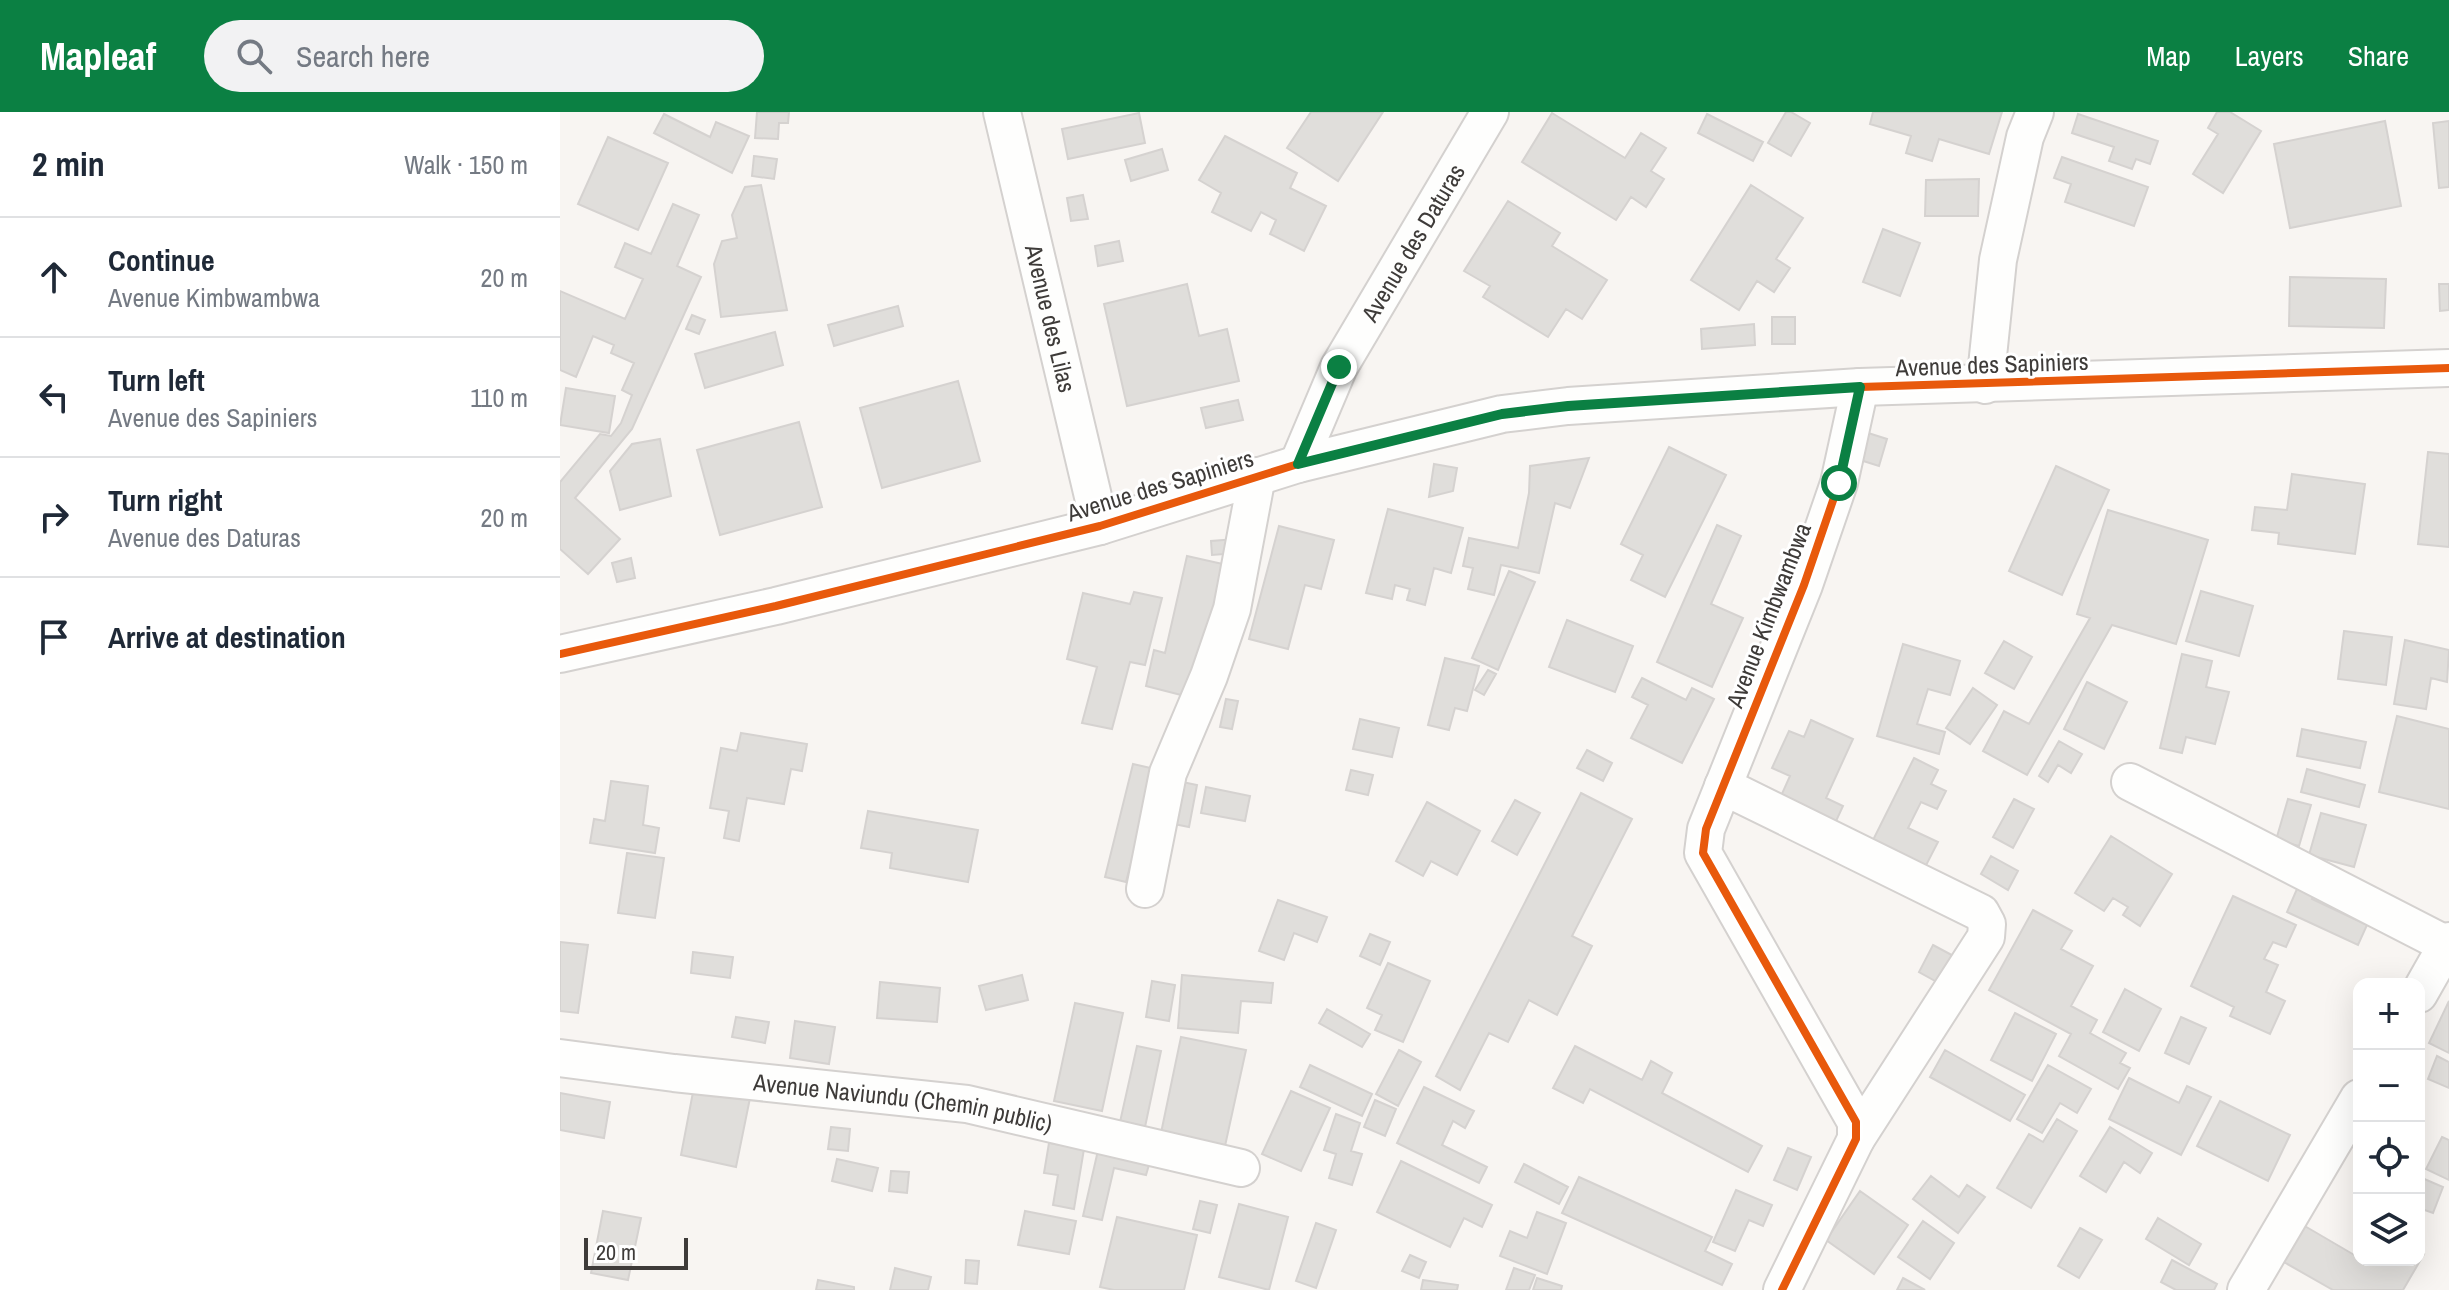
<!DOCTYPE html>
<html lang="en">
<head>
<meta charset="utf-8">
<style>
  body { margin:0; font-family:"Archivo Narrow",sans-serif; background:#f2f2f3; color:#1f2937 }
  .controls { position:absolute; right:24px; bottom:24px; display:grid; overflow:hidden; border-radius:16px; box-shadow:0 8px 32px #0002 }
  .controls button { width:72px; height:72px; display:grid; place-items:center; padding:0; border:0; border-bottom:2px solid #e0e1e3; background:#fff; color:#1f2937; font:40px sans-serif }
  .scale { position:absolute; left:24px; bottom:20px; width:104px; box-sizing:border-box; padding-left:8px; border:4px solid #3e3b39; border-top:0; font-size:22px; line-height:28px; white-space:nowrap; color:#3e3b39; -webkit-text-stroke:6px #fff; paint-order:stroke }
  .stop { position:absolute; width:24px; height:24px; margin:-18px; border:6px solid #0b8043; border-radius:50%; background:#fff }
  .stop.end { background:#0b8043; border-color:#fff; box-shadow:0 2px 8px #0008 }
  .list { margin:0; padding:0; list-style:none }
  h2 { display:flex; justify-content:space-between; align-items:center; height:104px; margin:0; padding:0 32px; font-size:34px }
  h2 small { font-size:26px; font-weight:400; color:#747a83 }
  .list li { display:grid; grid-template-columns:52px 1fr auto; gap:24px; align-items:center; box-sizing:border-box; height:120px; padding:0 32px; border-top:2px solid #e0e1e3 }
  .list b { display:block; font-size:30px; white-space:nowrap }
  .list p { margin:0; font-size:26px; white-space:nowrap; color:#747a83 }
  .list em { font-size:26px; font-style:normal; color:#747a83 }
  .icon { flex:none; width:44px; height:44px; fill:none; stroke:currentColor; stroke-width:2; stroke-linecap:round; stroke-linejoin:round }
  .map { position:relative; flex:none; width:1889px; height:1178px; overflow:hidden }
  header { display:flex; align-items:center; gap:48px; box-sizing:border-box; height:112px; padding:0 40px; background:#0b8043; color:#fff }
  header strong { font-size:38px }
  nav { display:flex; gap:44px; margin-inline-start:auto; font-size:28px }
  .search { width:560px; height:72px; background:#f2f2f3; display:flex; align-items:center; gap:20px; box-sizing:border-box; padding:0 28px; border-radius:44px; color:#747a83; font-size:30px }
  main { display:flex }
  aside { flex:1; background:#fff }
  .map>svg:first-child { display:block }
</style>
</head>
<body>
<header>
<strong>Mapleaf</strong>
<div class="search"><svg class="icon" aria-label="search" viewBox="0 0 24 24"><circle cx="10" cy="10" r="6"/><path d="M15 15l6 6"/></svg>Search here</div>
<nav><a>Map</a><a>Layers</a><a>Share</a></nav>
</header>
<main>
<aside>
<h2>2 min<small>Walk · 150 m</small></h2>
<ul class="list">
<li><svg class="icon" aria-label="ahead" viewBox="0 0 24 24"><path d="M12 20V5M6 11l6-6 6 6"/></svg><div><b>Continue</b><p>Avenue Kimbwambwa</p></div><em>20 m</em></li>
<li><svg class="icon" aria-label="left" viewBox="0 0 24 24"><path d="M17 20v-9H6M10 6l-5 5 5 5"/></svg><div><b>Turn left</b><p>Avenue des Sapiniers</p></div><em>110 m</em></li>
<li><svg class="icon" aria-label="right" viewBox="0 0 24 24"><path d="M7 20v-9h11M14 6l5 5-5 5"/></svg><div><b>Turn right</b><p>Avenue des Daturas</p></div><em>20 m</em></li>
<li><svg class="icon" aria-label="arrive" viewBox="0 0 24 24"><path d="M6 21V4h12l-3 4 3 4H6"/></svg><div><b>Arrive at destination</b></div></li>
</ul>
</aside>
<div class="map">
<svg width="1889" height="1178" viewBox="0 0 1889 1178">
  <rect width="100%" height="100%" fill="#f8f5f2"/>
  <path fill="#e0dedb" stroke="#d5d2d0" stroke-width="2" d="M197 0H229L228 11H219L218 27 195 26Z
    M751 0H823L778 69 727 36Z
    M1226 0H1231L1250 11 1231 44 1208 31Z
    M1313 0H1442L1429 42 1379 27 1372 49 1346 41 1351 24 1310 12Z
    M1657 0H1670L1701 19 1663 81 1633 62 1658 22 1648 16Z
    M579 1 585 31 508 47 502 17Z
    M992 1 1065 46 1081 21 1106 36 1091 59 1104 67 1086 95 1071 85 1056 108 962 50Z
    M104 2 150 25 156 10 189 24 172 61 94 21Z
    M1147 2 1203 30 1193 49 1138 21Z
    M1518 2 1598 29 1590 52 1576 47 1572 57 1549 49 1554 35 1512 21Z
    M1825 9 1841 94 1730 116 1714 32Z
    M1889 9V75L1879 76 1873 11Z
    M665 24 737 61 730 76 766 94 744 139 710 122 716 108 701 100 691 119 652 100 661 81 639 68Z
    M48 25 108 51 78 118 18 92Z
    M602 37 608 58 571 69 565 48Z
    M194 44 217 47 214 67 192 64Z
    M1502 45 1588 75 1574 114 1505 90 1511 72 1494 66Z
    M1419 67 1418 104H1365L1366 68Z
    M201 73 227 198 161 205 154 152 162 129 177 126 172 103 185 75Z
    M1191 73 1243 106 1216 147 1230 156 1214 180 1197 169 1179 198 1131 168Z
    M523 83 528 107 511 109 507 86Z
    M948 89 1000 121 992 134 1047 168 1022 207 1006 197 988 225 923 185 930 174 904 159Z
    M113 92 139 103 117 154 141 165 72 317 15 386 60 427 28 462 0 437V370L40 322 51 324 61 311 72 283 62 278 74 251 51 241 54 233 33 224 16 265 0 258V179L65 207 83 167 55 155 65 131 91 142Z
    M1323 117 1360 131 1340 184 1303 170Z
    M559 129 563 149 538 154 535 134Z
    M1730 165 1826 167 1824 216 1729 214Z
    M627 172 639 224 667 217 679 269 567 294 544 192Z
    M1879 172H1889V198L1880 199Z
    M338 194 343 214 274 234 268 213Z
    M132 203 145 208 139 222 126 217Z
    M1212 205H1235V232H1212Z
    M1194 212 1195 233 1142 237 1141 217Z
    M215 220 223 253 145 276 135 242Z
    M398 269 420 349 322 376 300 296Z
    M6 276 55 284 49 321 0 313Z
    M678 288 683 308 646 316 641 296Z
    M239 310 262 395 160 423 137 338Z
    M1305 320 1327 327 1319 354 1297 347Z
    M100 327 111 384 60 398 50 359 72 332Z
    M1109 335 1166 363 1105 485 1071 468 1083 443 1061 432Z
    M1868 340 1889 342V435L1858 432Z
    M1029 346 1010 396 995 391 979 461 941 453 934 483 908 477 913 456 903 454 909 426 958 436 969 381 970 354Z
    M874 352 897 356 893 379 869 385Z
    M1496 354 1549 378 1502 483 1449 459Z
    M1732 362 1805 372 1795 442 1718 432 1719 421 1692 418 1695 395 1727 398Z
    M828 397 903 416 891 461 874 456 865 493 847 488 850 477 835 473 832 487 806 481Z
    M1548 398 1648 428 1616 532 1552 513 1467 663 1423 639 1444 599 1469 612 1530 506 1517 502Z
    M1157 413 1181 424 1151 492 1183 506 1152 575 1097 550Z
    M719 414 774 428 761 477 745 473 728 537 689 527Z
    M676 427 677 441 652 443 651 429Z
    M627 444 676 455 629 585 586 574 594 538 605 541Z
    M71 446 75 466 57 470 52 451Z
    M949 459 975 470 938 558 912 546Z
    M1641 479 1693 494 1679 544 1626 529Z
    M574 480 602 486 585 553 570 550 552 617 522 611 537 555 507 547 523 481 570 492Z
    M1007 508 1073 534 1055 580 989 555Z
    M1784 519 1832 525 1826 573 1778 567Z
    M1845 528 1889 538 1887 570 1871 566 1866 597 1834 592Z
    M1444 529 1472 545 1454 577 1425 561Z
    M1343 532 1400 549 1390 583 1368 577 1357 612 1385 620 1379 642 1317 624Z
    M1622 542 1652 549 1646 575 1669 580 1655 632 1626 625 1622 641 1600 636Z
    M885 546 919 554 907 599 895 596 889 618 868 613Z
    M928 558 936 562 924 583 915 578Z
    M1082 566 1126 588 1132 576 1154 587 1122 651 1071 626 1088 593 1072 585Z
    M1527 570 1567 590 1544 637 1504 617Z
    M1413 576 1437 593 1410 632 1386 616Z
    M666 587 678 589 672 617 660 615Z
    M1837 604 1889 617V697L1819 680Z
    M800 607 839 616 832 645 793 637Z
    M1251 608 1293 627 1266 686 1283 694 1271 720 1216 695 1230 664 1212 656 1229 619 1244 625Z
    M1742 617 1806 630 1800 656 1737 644Z
    M181 621 247 632 242 659 231 657 224 692 187 686 179 729 164 726 169 699 150 696 161 636 177 639Z
    M1499 629 1522 642 1511 661 1498 653 1488 670 1479 664Z
    M1027 638 1052 651 1043 669 1017 656Z
    M1354 646 1378 658 1371 672 1386 679 1377 697 1361 690 1348 716 1378 730 1360 765 1308 738Z
    M573 652 595 657 566 770 545 765Z
    M1747 657 1805 673 1799 695 1741 680Z
    M791 658 813 663 808 683 786 678Z
    M608 667 637 673 629 715 599 709Z
    M51 669 88 674 83 713 99 716 95 741 30 731 34 707 45 709Z
    M646 675 690 684 685 709 641 701Z
    M1021 681 1072 707 1012 824 1032 834 997 903 969 888 948 930 929 921 900 978 876 964Z
    M1454 687 1474 697 1453 736 1433 725Z
    M1728 687 1751 693 1739 734 1716 728Z
    M955 688 980 701 957 743 932 729Z
    M867 690 920 719 897 763 871 749 863 764 836 749Z
    M308 699 418 718 408 770 330 756 332 741 301 736Z
    M1761 701 1806 713 1794 755 1749 743Z
    M1551 724 1612 762 1580 814 1563 803 1568 795 1553 786 1544 799 1515 781Z
    M67 741 104 746 95 806 58 801Z
    M1431 744 1458 759 1448 778 1421 762Z
    M1740 770 1756 777 1752 787 1807 813 1798 833 1727 800Z
    M1673 784 1736 813 1726 835 1713 830 1704 847 1718 853 1706 880 1725 889 1710 922 1670 904 1674 895 1631 874Z
    M718 788 767 805 757 830 734 821 724 848 699 839Z
    M1473 798 1512 819 1501 837 1533 854 1511 894 1537 908 1530 921 1566 941 1560 951 1570 956 1558 977 1499 944 1511 922 1429 878Z
    M810 822 830 830 820 853 800 844Z
    M0 830 28 833 18 901 0 899Z
    M1373 833 1401 848 1386 875 1359 860Z
    M133 840 173 845 170 866 131 861Z
    M828 851 870 869 843 930 815 918 822 903 807 896Z
    M462 863 468 888 426 898 419 874Z
    M622 863 713 871 711 891 681 889 678 921 618 916Z
    M592 869 615 873 609 909 586 905Z
    M320 870 380 876 377 910 317 906Z
    M1565 877 1601 897 1579 939 1543 920Z
    M1889 889V941L1869 931Z
    M515 891 563 901 542 999 494 989Z
    M767 897 810 922 802 935 759 911Z
    M1455 901 1496 922 1472 969 1431 948Z
    M176 905 209 910 205 931 172 925Z
    M1621 905 1646 916 1629 952 1605 941Z
    M235 909 275 915 269 952 230 946Z
    M621 925 686 938 665 1034 601 1021Z
    M577 934 601 939 585 1015 560 1010Z
    M1015 934 1082 968 1091 949 1112 961 1102 981 1202 1034 1188 1060 1030 977 1023 991 993 976Z
    M839 938 861 950 838 994 816 982Z
    M1385 938 1465 983 1450 1009 1370 965Z
    M1877 944 1889 950V976L1868 967Z
    M750 953 812 982 802 1004 740 975Z
    M1488 953 1531 977 1517 1001 1500 991 1482 1021 1457 1007Z
    M1569 966 1619 991 1627 974 1651 985 1621 1043 1549 1007Z
    M134 975 190 986 176 1055 121 1043Z
    M864 975 914 999 905 1016 893 1009 882 1033 927 1055 919 1071 837 1031Z
    M731 979 770 996 741 1059 702 1042Z
    M0 981 50 990 44 1026 0 1018Z
    M815 988 836 997 825 1024 804 1015Z
    M1660 989 1730 1023 1708 1069 1637 1034Z
    M776 1002 800 1011 791 1039 802 1042 792 1073 769 1066 776 1042 764 1038Z
    M1497 1007 1517 1019 1471 1096 1437 1076 1469 1022 1483 1030Z
    M271 1015 290 1017 288 1039 268 1037Z
    M1550 1015 1592 1041 1580 1061 1564 1050 1546 1080 1520 1064Z
    M1882 1025 1889 1028V1068L1866 1057Z
    M489 1031 524 1037 514 1097 493 1093 498 1063 484 1061Z
    M539 1034 591 1046 586 1063 554 1056 542 1108 523 1104Z
    M1228 1036 1251 1045 1237 1078 1214 1068Z
    M277 1047 318 1056 312 1079 272 1069Z
    M841 1049 932 1093 922 1115 904 1106 890 1135 817 1100Z
    M964 1052 1008 1075 999 1092 955 1070Z
    M331 1059 349 1060 347 1081 329 1079Z
    M1371 1064 1399 1085 1407 1073 1425 1085 1398 1121 1353 1087Z
    M1019 1065 1152 1125 1145 1139 1172 1152 1162 1173 1002 1101Z
    M1862 1066 1883 1075 1873 1101 1859 1096V1075Z
    M1176 1078 1212 1093 1203 1114 1189 1108 1175 1139 1153 1130Z
    M1300 1079 1348 1113 1314 1162 1266 1128Z
    M640 1089 657 1093 650 1121 633 1117Z
    M679 1092 728 1105 709 1178 659 1165Z
    M43 1099 81 1106 68 1168 31 1161Z
    M465 1099 516 1109 509 1142 458 1133Z
    M977 1100 1006 1111 987 1162 940 1144 950 1119 967 1126Z
    M557 1105 637 1123 624 1178H554L540 1175Z
    M1598 1106 1641 1132 1629 1153 1586 1127Z
    M1363 1109 1394 1131 1370 1167 1338 1145Z
    M756 1111 776 1118 756 1176 736 1169Z
    M1743 1113 1796 1144 1799 1139V1148H1859V1139L1864 1142 1843 1178H1773L1722 1149Z
    M1520 1116 1542 1128 1519 1166 1498 1154Z
    M850 1143 866 1150 859 1166 842 1159Z
    M406 1148 419 1149 417 1172 405 1171Z
    M1612 1148 1657 1172 1654 1178H1616L1601 1170Z
    M335 1156 371 1165 368 1178H330Z
    M954 1156 975 1163 969 1178H946Z
    M977 1166 1002 1174 1001 1178H973Z
    M1343 1166 1365 1178H1337Z
    M258 1168 294 1175V1178H256Z
    M863 1168 898 1173 897 1178H861Z"/>
  <g fill="none" stroke-linecap="round" stroke-linejoin="round">
    <g stroke="#d4d1cf" stroke-width="40">
      <g id="street">
        <path id="s1" d="M442 0 540 414"/>
        <path d="M1425 273 1438 148 1465 25 1475 0"/>
        <path id="s2" d="M738 352 779 255 930 0"/>
        <path d="M0 542 216 494 540 414 738 352 942 302 1008 294 1300 275 1889 256"/>
        <path d="M1570 670 1887 833"/>
        <path d="M1163 674 1421 801 1427 812 1426 825 1296 1027"/>
        <path d="M585 777 608 661 649 564 672 497 697 364"/>
        <path d="M1859 882 1889 829"/>
        <path id="s3" d="M0 946 114 961 407 992 681 1056"/>
        <path d="M1222 1178 1296 1027V1010L1143 741 1146 717 1244 473 1279 371 1300 275"/>
        <path d="M1686 1178 1799 986"/>
      </g>
    </g>
    <use href="#street" stroke="#fefefd" stroke-width="36"/>
    <g stroke="#fff" stroke-width="13">
      <path id="cycleway" d="M0 542 216 494 540 414 738 352 942 302 1008 294 1300 275 1889 256
        M1222 1178 1296 1027V1010L1143 741 1146 717 1244 473 1279 371 1300 275"/>
    </g>
    <use href="#cycleway" stroke="#e8590c" stroke-width="8"/>
  </g>
  <g fill="none" stroke-linecap="round" stroke-linejoin="round">
    <path stroke="#0b8043" stroke-width="10" d="M779 255 738 352 942 302 1008 294 1300 275 1279 371"/>
  </g>
  <g text-anchor="middle" dominant-baseline="central" stroke-width="6" stroke-linejoin="round" paint-order="stroke">
    <g font-size="24" fill="#3e3b39" stroke="#fff">
      <text stroke="none"><textPath href="#s2" startOffset="250">Avenue des Daturas</textPath></text>
      <text stroke="none"><textPath href="#s1" startOffset="212">Avenue des Lilas</textPath></text>
      <text transform="translate(1432 252) rotate(-2)">Avenue des Sapiniers</text>
      <text transform="translate(600 373) rotate(-17)">Avenue des Sapiniers</text>
      <text transform="translate(1208 503) rotate(-69)">Avenue Kimbwambwa</text>
      <text stroke="none"><textPath href="#s3" startOffset="346">Avenue Naviundu (Chemin public)</textPath></text>
    </g>
  </g>
</svg>
<div class="controls">
<button>+</button>
<button>−</button>
<button><svg class="icon" aria-label="locate" viewBox="0 0 24 24"><circle cx="12" cy="12" r="6"/><path d="M12 2v4M12 18v4M2 12h4M18 12h4"/></svg></button>
<button><svg class="icon" aria-label="layers" viewBox="0 0 24 24"><path d="M12 4l9 5-9 5-9-5zM3 14l9 5 9-5"/></svg></button>
</div>
<div class="scale">20 m</div>
<div class="stop" style="left:1279px;top:371px"></div>
<div class="stop end" style="left:779px;top:255px"></div>
</div>
</main>
</body>
</html>
